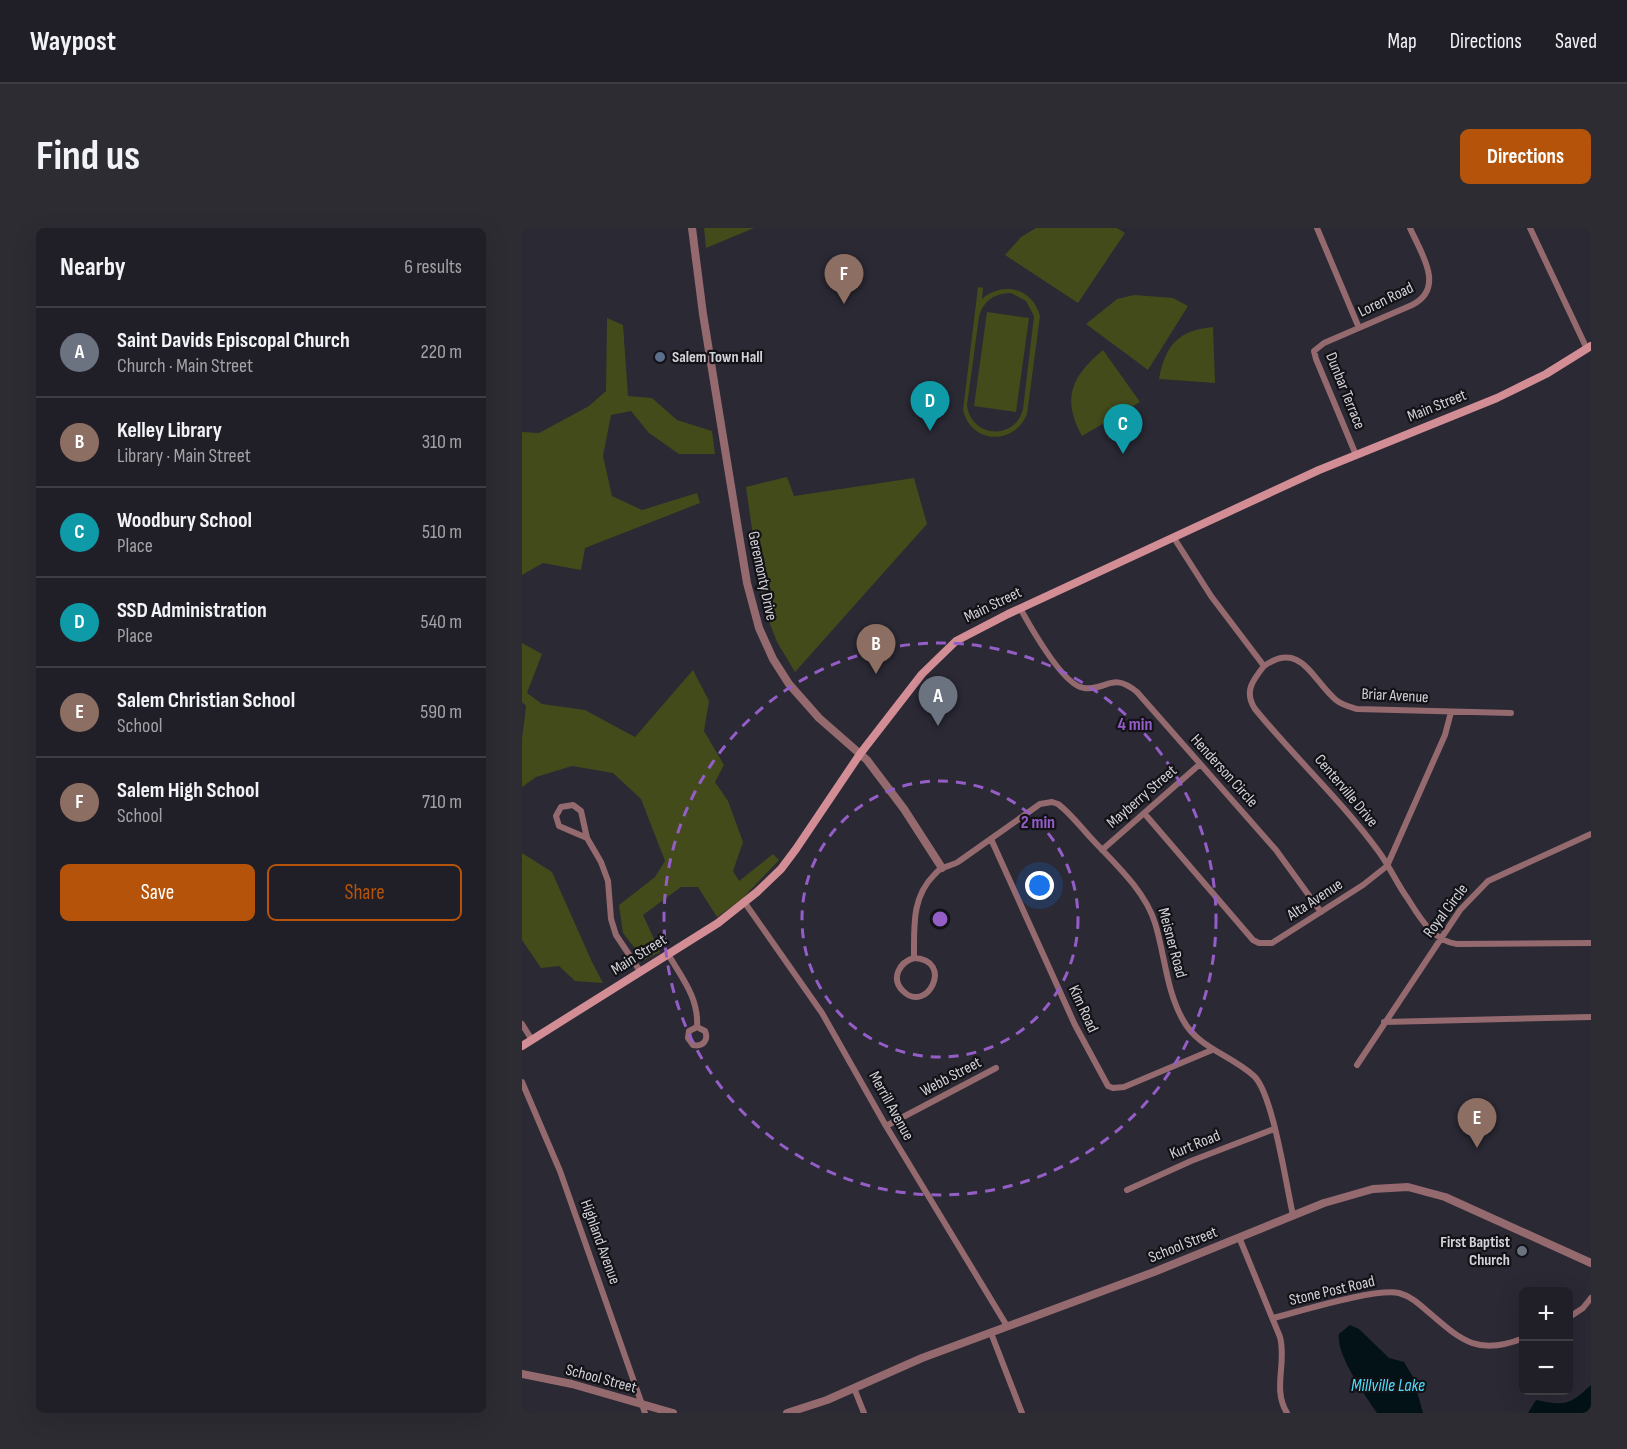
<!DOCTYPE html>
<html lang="en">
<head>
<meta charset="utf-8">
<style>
  body { margin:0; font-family:"Sofia Sans Condensed",sans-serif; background:#2d2c33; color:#f1f3f6 }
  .controls { position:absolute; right:18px; bottom:18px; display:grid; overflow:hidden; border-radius:9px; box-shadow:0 6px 24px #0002 }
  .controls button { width:54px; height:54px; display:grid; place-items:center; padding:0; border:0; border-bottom:2px solid #3d3d44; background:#201f27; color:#f1f3f6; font:30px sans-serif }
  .you { position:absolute; left:518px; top:658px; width:21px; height:21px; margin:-15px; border:4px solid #fff; border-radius:50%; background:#1a73e8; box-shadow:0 0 0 9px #1a73e833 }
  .badge { display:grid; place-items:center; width:39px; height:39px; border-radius:50%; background:#b45309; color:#fff; font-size:20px; font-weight:700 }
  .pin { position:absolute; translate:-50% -50px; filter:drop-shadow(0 2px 3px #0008) }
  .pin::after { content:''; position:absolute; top:32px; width:21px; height:18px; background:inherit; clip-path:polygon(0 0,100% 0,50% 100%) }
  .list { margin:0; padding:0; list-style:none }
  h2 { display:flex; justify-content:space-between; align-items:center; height:78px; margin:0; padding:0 24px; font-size:26px }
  h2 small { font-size:20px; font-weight:400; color:#a2a2a7 }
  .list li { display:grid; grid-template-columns:39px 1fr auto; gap:18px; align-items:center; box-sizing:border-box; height:90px; padding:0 24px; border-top:2px solid #3d3d44 }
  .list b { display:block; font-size:22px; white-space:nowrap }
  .list p { margin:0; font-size:20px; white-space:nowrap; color:#a2a2a7 }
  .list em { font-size:20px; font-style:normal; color:#a2a2a7 }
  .actions { display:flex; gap:12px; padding:18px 24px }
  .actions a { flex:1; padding:14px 0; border:2px solid #b45309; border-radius:9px; text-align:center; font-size:21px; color:#b45309 }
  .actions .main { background:#b45309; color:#fff }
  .map { position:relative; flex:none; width:1069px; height:1185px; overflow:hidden; border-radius:9px }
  header { display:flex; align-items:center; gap:36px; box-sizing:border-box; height:84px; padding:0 30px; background:#201f27; border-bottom:2px solid #3d3d44 }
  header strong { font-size:28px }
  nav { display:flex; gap:33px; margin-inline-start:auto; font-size:21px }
  .intro { display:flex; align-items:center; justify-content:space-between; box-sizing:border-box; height:144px; padding:0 36px }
  h1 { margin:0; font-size:42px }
  .button { padding:15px 27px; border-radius:9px; background:#b45309; color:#fff; font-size:21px; font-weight:700 }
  main { display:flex; gap:36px; padding:0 36px }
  aside { flex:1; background:#201f27; border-radius:9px; box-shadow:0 6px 24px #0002 }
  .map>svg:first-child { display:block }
</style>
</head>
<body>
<header>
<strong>Waypost</strong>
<nav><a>Map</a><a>Directions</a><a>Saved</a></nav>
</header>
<div class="intro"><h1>Find us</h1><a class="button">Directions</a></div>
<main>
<aside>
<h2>Nearby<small>6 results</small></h2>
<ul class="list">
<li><span class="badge" style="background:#6b7280">A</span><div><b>Saint Davids Episcopal Church</b><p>Church · Main Street</p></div><em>220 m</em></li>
<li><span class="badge" style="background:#8d6e63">B</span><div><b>Kelley Library</b><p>Library · Main Street</p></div><em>310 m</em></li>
<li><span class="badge" style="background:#0f9aa8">C</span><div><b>Woodbury School</b><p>Place</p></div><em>510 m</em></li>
<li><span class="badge" style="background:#0f9aa8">D</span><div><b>SSD Administration</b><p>Place</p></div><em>540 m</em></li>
<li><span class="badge" style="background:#8d6e63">E</span><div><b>Salem Christian School</b><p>School</p></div><em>590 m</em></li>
<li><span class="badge" style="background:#8d6e63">F</span><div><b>Salem High School</b><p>School</p></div><em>710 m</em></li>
</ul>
<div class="actions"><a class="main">Save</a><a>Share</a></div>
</aside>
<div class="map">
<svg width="1069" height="1185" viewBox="0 0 1069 1185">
  <rect width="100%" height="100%" fill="#2a2934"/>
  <path fill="#434b1a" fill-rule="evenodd" d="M182 0H232L184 20Z
    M514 0H595L603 5 556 75 483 27 499 9Z
    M456 59 461 60 460 71C481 53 511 60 518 88L505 186C492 218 449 216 441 182ZM489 65 504 73 512 88 501 181C493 213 449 210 445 177L457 89C461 73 472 65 489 65Z
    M612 67 651 70 666 78 626 142 564 96 595 71Z
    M465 84 507 90 494 184 452 178Z
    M85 90 101 97 106 168 130 170 155 192 190 203 193 226H157L127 205 109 183 89 187 81 228 90 268 120 282 175 265 178 275 63 320 59 342 21 335 0 347V204L17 205 67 178 84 163Z
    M691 99 693 155 637 151C643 118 656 102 691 99Z
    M581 122 618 174 560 208C539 170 550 148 581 122Z
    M265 249 272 268 392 250 405 296 273 444 255 414 241 378 224 259Z
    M0 415 20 426 5 465 20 476 63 482 113 509 171 442 187 473 182 503 202 537 193 554 206 573 221 614 211 643 217 653 251 626 257 632 220 671 195 689 176 659H159L121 687 138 724 122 732 101 705 97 677 133 649 143 633 119 571 91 545 50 538 14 549 0 559V511L4 478 0 474Z
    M0 625 30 644 70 734 81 755 53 753 37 738 19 740 0 712Z"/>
  <path fill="#021216" d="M828 1097 837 1101 867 1130 882 1134 891 1149 901 1185H855C843 1167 814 1127 817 1106Z
    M1069 1157V1185H1006L1014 1172C1043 1178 1048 1177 1069 1157Z"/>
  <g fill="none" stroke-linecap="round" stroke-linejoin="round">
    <path stroke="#956a6f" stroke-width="6" d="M795 0 837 100
      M1008 0 1065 121
      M834 227 794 131 792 123 802 115 890 77C924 60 899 25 888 0
      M652 310 689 368 742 438C730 453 722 464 733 481 773 530 820 573 857 624 868 639 875 656 886 671 898 690 911 713 935 716L1069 715
      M498 380C508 398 541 458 562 460 586 463 589 443 615 464L754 622 799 684
      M742 438C779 412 790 452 814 472 820 477 828 479 835 481L989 485
      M622 585 731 712 737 715H750L841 657 865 638 923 507 929 484
      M65 610 37 598 34 588 39 579 51 577 59 583 65 610 79 634 86 653 89 691 94 707 118 743
      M469 611 553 797 586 858 591 860 602 859 690 822
      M580 622 678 536
      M223 675 300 785 364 898 485 1098
      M146 726C160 750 177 770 175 799L167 803 166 810 171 817C181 819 187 812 183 803L175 799
      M392 730C378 734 368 750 381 763 405 787 433 732 392 730V723C392 695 391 668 412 647 414 645 416 642 419 641 424 638 431 637 436 634L518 576 530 574 536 576C548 585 558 598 568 609 591 634 623 662 633 695 643 727 644 762 661 792 676 820 709 827 732 848 751 866 764 957 771 987
      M862 794 1069 789
      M0 796 10 812
      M835 837 938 682 966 653 1069 606
      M0 854 38 943 123 1185
      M364 898 474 840
      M605 962 669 933 752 901
      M717 1009 758 1109C765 1135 750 1161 765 1185
      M751 1090C779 1083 853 1060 877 1065 888 1068 896 1075 904 1082 938 1111 954 1129 1002 1110
      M1046 1090 1061 1080 1069 1070
      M469 1105 500 1185
      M332 1160 342 1185"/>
    <path stroke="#956a6f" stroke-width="8" d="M170 0 181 86 216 301 225 355 237 400 251 431 267 456 297 490 345 532 382 581 420 640
      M0 1146 50 1156 151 1185
      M265 1185 305 1172 400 1130 632 1044 802 975 851 961 886 959 923 969 1069 1035"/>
    <path stroke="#d28d95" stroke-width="8" d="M0 818 196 695 235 664 259 641 274 621 338 526 400 446 434 413 486 386 797 242 975 170 1024 146 1069 118"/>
  </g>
  <g fill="none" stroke="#955ec7" stroke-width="3" stroke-dasharray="10 8">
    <circle cx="418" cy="691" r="138"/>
    <circle cx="418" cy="691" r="276"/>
  </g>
  <circle fill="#5c6f8a" stroke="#121217" stroke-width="2" cx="138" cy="129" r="6"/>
  <circle fill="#6b7280" stroke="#121217" stroke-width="2" cx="1000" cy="1023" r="6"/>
  <g text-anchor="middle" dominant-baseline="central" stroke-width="4.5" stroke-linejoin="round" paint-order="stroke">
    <g font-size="16" fill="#d2d2d9" stroke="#121217">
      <text transform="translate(864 72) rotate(-26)">Loren Road</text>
      <text transform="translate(823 163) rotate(68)">Dunbar Terrace</text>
      <text transform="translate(915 178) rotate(-22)">Main Street</text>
      <text transform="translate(240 348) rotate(78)">Geremonty Drive</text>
      <text transform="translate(471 377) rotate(-26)">Main Street</text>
      <text transform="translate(873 468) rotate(3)">Briar Avenue</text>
      <text transform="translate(702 543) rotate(48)">Henderson Circle</text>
      <text transform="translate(824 563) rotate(50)">Centerville Drive</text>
      <text transform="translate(620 569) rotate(-41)">Mayberry Street</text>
      <text transform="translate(793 672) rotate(-33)">Alta Avenue</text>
      <text transform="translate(924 683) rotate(-53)">Royal Circle</text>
      <text transform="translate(650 715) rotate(75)">Meisner Road</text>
      <text transform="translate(117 727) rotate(-32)">Main Street</text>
      <text transform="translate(561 781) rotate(65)">Kim Road</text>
      <text transform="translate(429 849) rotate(-28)">Webb Street</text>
      <text transform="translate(369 878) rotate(61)">Merrill Avenue</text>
      <text transform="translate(673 917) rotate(-22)">Kurt Road</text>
      <text transform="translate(78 1014) rotate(70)">Highland Avenue</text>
      <text transform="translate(661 1017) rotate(-22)">School Street</text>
      <text transform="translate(810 1063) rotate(-13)">Stone Post Road</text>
      <text transform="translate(79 1151) rotate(15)">School Street</text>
    </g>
    <g font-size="16" font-weight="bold" fill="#d2d2d9" stroke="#121217" text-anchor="start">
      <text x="150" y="129">Salem Town Hall</text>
      <text x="988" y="1014" text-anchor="end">First Baptist<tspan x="988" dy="18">Church</tspan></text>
    </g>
    <g font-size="18" font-style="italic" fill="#50dcf9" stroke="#121217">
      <text x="866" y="1157">Millville Lake</text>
    </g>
  </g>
  <circle cx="418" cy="691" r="9" fill="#955ec7" stroke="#121217" stroke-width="3"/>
  <g font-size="18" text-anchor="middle" font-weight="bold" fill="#955ec7" stroke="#121217" stroke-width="4.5" stroke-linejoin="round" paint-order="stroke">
    <text x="613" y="502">4 min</text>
    <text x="516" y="600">2 min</text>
  </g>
</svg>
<div class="controls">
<button>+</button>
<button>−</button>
</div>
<div class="you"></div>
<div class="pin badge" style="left:416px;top:498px;background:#6b7280">A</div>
<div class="pin badge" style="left:354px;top:446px;background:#8d6e63">B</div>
<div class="pin badge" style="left:601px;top:226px;background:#0f9aa8">C</div>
<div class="pin badge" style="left:408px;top:203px;background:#0f9aa8">D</div>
<div class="pin badge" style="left:955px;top:920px;background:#8d6e63">E</div>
<div class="pin badge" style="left:322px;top:76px;background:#8d6e63">F</div>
</div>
</main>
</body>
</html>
